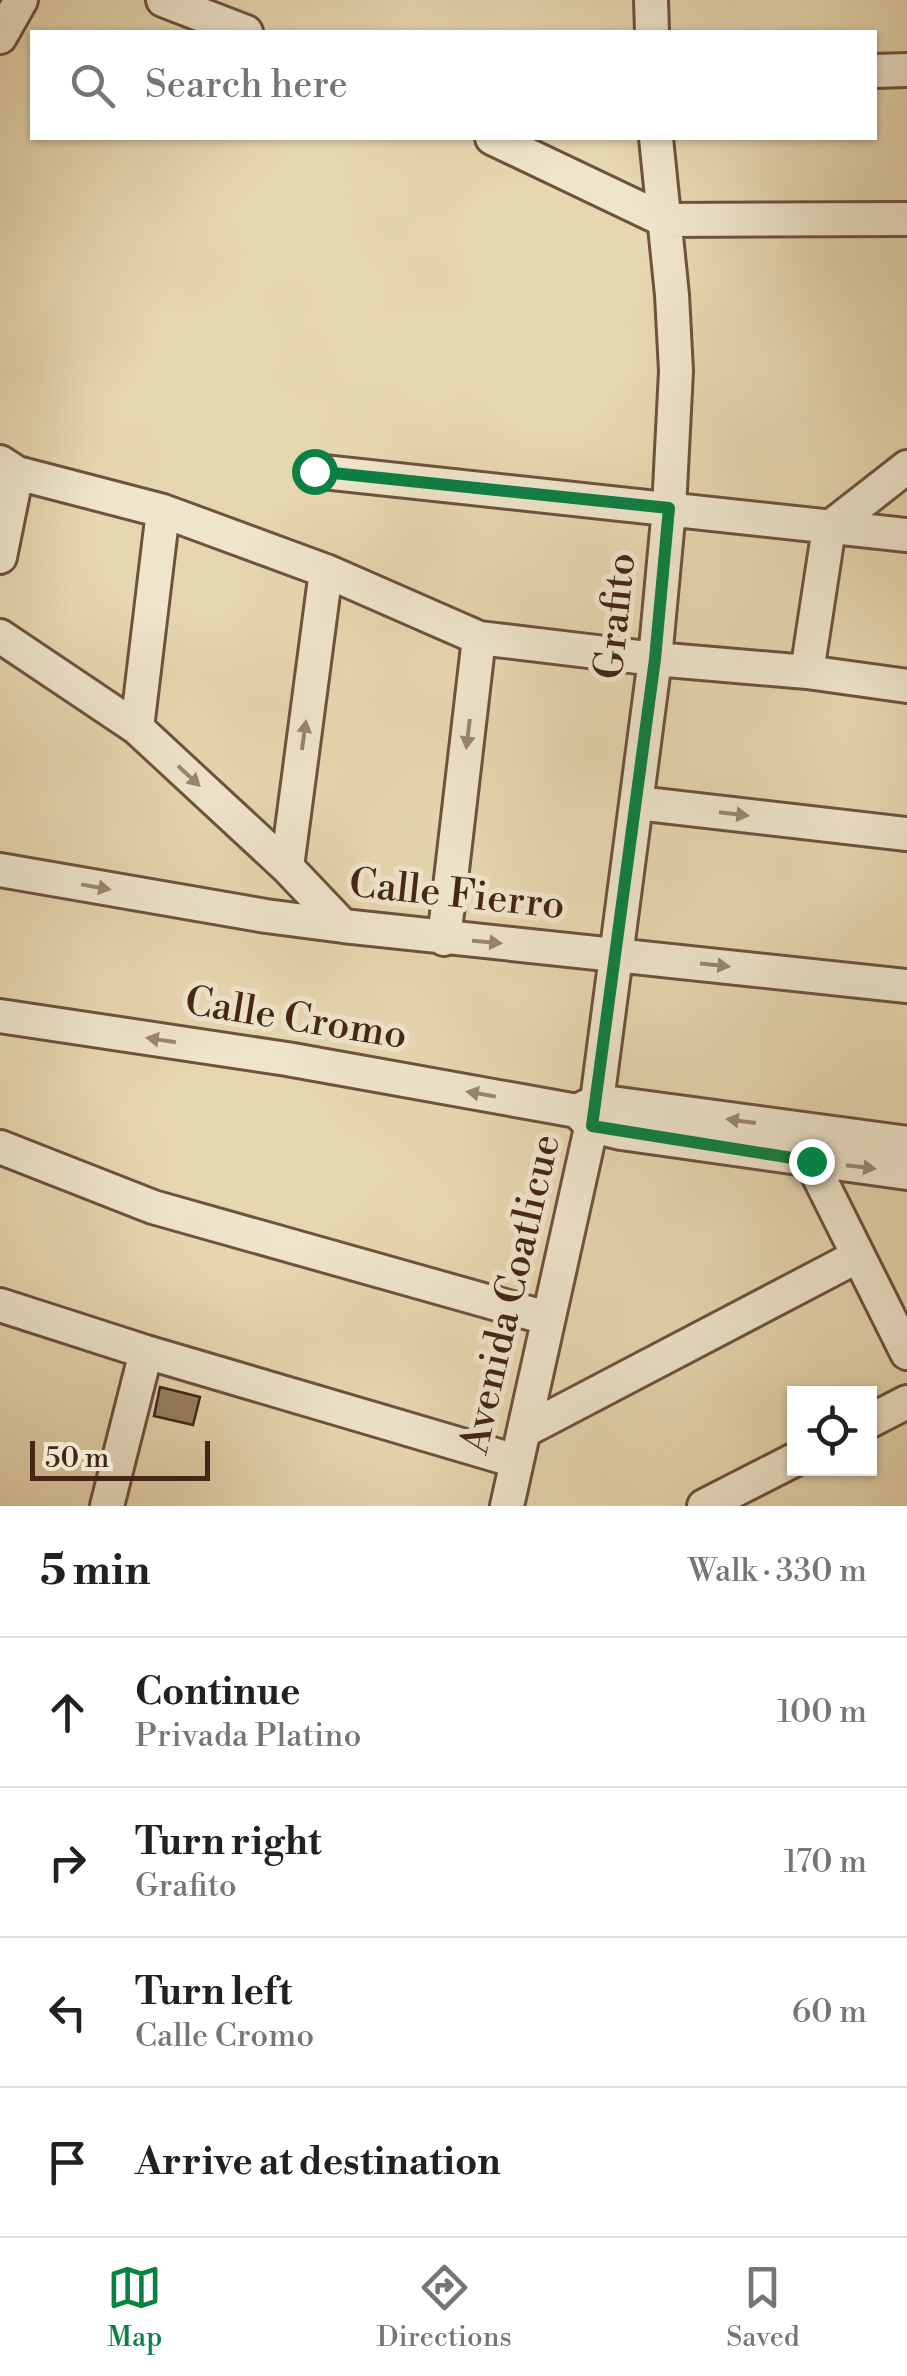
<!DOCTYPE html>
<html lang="en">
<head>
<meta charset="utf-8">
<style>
  body { margin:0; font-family:"Libre Bodoni",serif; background:#f2f2f2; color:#202124 }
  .controls { position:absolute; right:30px; bottom:30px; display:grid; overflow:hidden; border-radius:0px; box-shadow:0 2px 8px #0004 }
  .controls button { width:90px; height:90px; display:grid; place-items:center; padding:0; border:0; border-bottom:2px solid #e0e0e0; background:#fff; color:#202124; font:50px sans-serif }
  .scale { position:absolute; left:30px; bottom:25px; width:180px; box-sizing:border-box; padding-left:10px; border:5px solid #452517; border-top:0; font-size:28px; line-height:35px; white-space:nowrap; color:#452517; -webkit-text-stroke:8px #efe5cc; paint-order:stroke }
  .stop { position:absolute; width:30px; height:30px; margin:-22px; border:8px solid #0b8043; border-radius:50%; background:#fff }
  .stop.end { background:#0b8043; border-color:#fff; box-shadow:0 2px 10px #0008 }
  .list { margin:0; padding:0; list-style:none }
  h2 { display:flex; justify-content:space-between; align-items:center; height:130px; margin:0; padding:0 40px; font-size:42px }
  h2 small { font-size:32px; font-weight:400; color:#757577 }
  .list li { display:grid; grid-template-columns:65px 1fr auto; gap:30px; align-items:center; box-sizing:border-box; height:150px; padding:0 40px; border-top:2px solid #e0e0e0 }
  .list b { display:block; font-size:38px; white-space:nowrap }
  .list p { margin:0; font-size:32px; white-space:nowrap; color:#757577 }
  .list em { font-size:32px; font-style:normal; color:#757577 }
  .icon { flex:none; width:55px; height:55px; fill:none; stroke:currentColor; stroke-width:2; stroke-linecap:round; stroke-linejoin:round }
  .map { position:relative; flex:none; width:907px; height:1506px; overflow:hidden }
  .search { position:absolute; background:#fff; box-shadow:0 2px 8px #0004; left:30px; right:30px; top:30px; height:110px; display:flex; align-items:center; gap:25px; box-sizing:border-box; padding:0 35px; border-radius:0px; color:#757577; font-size:38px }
  .sheet { height:730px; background:#fff }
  nav { display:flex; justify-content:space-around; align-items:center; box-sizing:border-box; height:140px; border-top:2px solid #e0e0e0; background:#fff; font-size:28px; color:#757577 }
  nav a { display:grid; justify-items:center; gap:5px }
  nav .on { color:#0b8043 }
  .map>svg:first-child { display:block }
</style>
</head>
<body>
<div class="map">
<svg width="907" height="1506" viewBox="0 0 907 1506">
  <rect width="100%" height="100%" fill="#e7d7b0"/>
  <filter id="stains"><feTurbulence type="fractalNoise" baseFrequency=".002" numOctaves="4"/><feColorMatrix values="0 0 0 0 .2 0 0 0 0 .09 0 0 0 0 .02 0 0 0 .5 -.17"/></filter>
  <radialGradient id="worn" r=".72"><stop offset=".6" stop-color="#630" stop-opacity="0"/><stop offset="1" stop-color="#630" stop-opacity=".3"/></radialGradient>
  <path fill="#998267" stroke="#452517" stroke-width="2.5" d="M160 1387 200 1397 193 1425 154 1416Z"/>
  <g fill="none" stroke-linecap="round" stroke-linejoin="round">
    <g stroke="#6e523d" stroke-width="38">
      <path id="minor" d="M163 0 246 32
        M651 0 652 32
        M0 37 21 0
        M874 71 907 70
        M492 138 664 220 907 219
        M0 462 17 473 163 511 326 571 479 638 655 659 807 672 907 686
        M314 471 907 535
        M0 557 17 473
        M0 636 137 728 287 867 343 926
        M807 672 829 528 907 467
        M137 728 163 511
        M637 803 907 834
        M287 867 326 571
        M0 870 266 916 343 926 907 986
        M444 939 479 638
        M0 1016 287 1059 577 1111 592 1126 621 1133 907 1173
        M581 1109 597 1101 907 1143
        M0 1147 153 1207 547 1318
        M811 1161 907 1353
        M0 1305 146 1352 516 1461
        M870 1421 907 1402
        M524 1431 858 1256
        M107 1506 146 1352
        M507 1506 597 1101 655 659 669 509 676 371 672 295 656 138
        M704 1506 794 1460"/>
    </g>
    <use href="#minor" stroke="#efe5cc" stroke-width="32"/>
  </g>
  <defs><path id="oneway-solid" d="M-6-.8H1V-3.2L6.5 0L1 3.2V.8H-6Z" transform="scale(2.5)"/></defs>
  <g fill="#9a8572">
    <use href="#oneway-solid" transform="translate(468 734) rotate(97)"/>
    <use href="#oneway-solid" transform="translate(304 735) rotate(-82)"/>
    <use href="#oneway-solid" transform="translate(189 776) rotate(43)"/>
    <use href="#oneway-solid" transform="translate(734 814) rotate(7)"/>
    <use href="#oneway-solid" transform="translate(96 887) rotate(10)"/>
    <use href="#oneway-solid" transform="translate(487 942) rotate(5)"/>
    <use href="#oneway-solid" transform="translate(715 965) rotate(6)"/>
    <use href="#oneway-solid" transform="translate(161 1040) rotate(-171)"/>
    <use href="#oneway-solid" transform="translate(481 1094) rotate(-170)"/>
    <use href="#oneway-solid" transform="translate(741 1121) rotate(-172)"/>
    <use href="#oneway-solid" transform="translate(861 1167) rotate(7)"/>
  </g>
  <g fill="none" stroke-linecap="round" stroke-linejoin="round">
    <path stroke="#0b8043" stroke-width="12" d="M314 471 669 508 655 659 592 1126 811 1161"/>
  </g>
  <g text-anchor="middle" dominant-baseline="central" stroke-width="10" stroke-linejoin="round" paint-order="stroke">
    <g font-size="40" fill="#452517" stroke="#efe5cc">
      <text transform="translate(616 616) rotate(-84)">Grafito</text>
      <text transform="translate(457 895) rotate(6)">Calle Fierro</text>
      <text transform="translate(296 1019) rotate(9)">Calle Cromo</text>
      <text transform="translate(511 1294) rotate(-77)">Avenida Coatlicue</text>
    </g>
  </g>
  <rect width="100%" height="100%" filter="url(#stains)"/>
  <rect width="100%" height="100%" fill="url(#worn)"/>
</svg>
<div class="controls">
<button><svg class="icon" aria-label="locate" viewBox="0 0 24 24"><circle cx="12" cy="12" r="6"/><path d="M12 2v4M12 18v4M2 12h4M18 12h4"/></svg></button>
</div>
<div class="scale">50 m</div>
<div class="stop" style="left:314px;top:471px"></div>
<div class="stop end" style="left:811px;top:1161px"></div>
<div class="search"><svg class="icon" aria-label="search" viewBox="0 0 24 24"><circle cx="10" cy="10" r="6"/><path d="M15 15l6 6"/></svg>Search here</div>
</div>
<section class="sheet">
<h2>5 min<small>Walk · 330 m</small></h2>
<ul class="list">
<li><svg class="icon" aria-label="ahead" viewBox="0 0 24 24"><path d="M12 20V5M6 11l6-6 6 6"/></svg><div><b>Continue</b><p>Privada Platino</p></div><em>100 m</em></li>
<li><svg class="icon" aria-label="right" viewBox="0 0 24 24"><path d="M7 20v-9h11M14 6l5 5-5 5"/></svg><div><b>Turn right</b><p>Grafito</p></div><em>170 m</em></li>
<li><svg class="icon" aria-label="left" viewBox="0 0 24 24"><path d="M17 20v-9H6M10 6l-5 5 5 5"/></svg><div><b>Turn left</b><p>Calle Cromo</p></div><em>60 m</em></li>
<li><svg class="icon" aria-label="arrive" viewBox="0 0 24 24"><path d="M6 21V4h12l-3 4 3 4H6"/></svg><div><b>Arrive at destination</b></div></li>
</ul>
</section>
<nav>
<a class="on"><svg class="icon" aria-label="map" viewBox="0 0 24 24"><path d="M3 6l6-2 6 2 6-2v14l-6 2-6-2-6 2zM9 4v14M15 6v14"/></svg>Map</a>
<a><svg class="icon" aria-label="directions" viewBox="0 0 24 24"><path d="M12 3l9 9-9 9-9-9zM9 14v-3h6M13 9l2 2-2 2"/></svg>Directions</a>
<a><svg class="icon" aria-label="saved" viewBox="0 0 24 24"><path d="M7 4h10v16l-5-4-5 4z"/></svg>Saved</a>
</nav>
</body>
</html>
